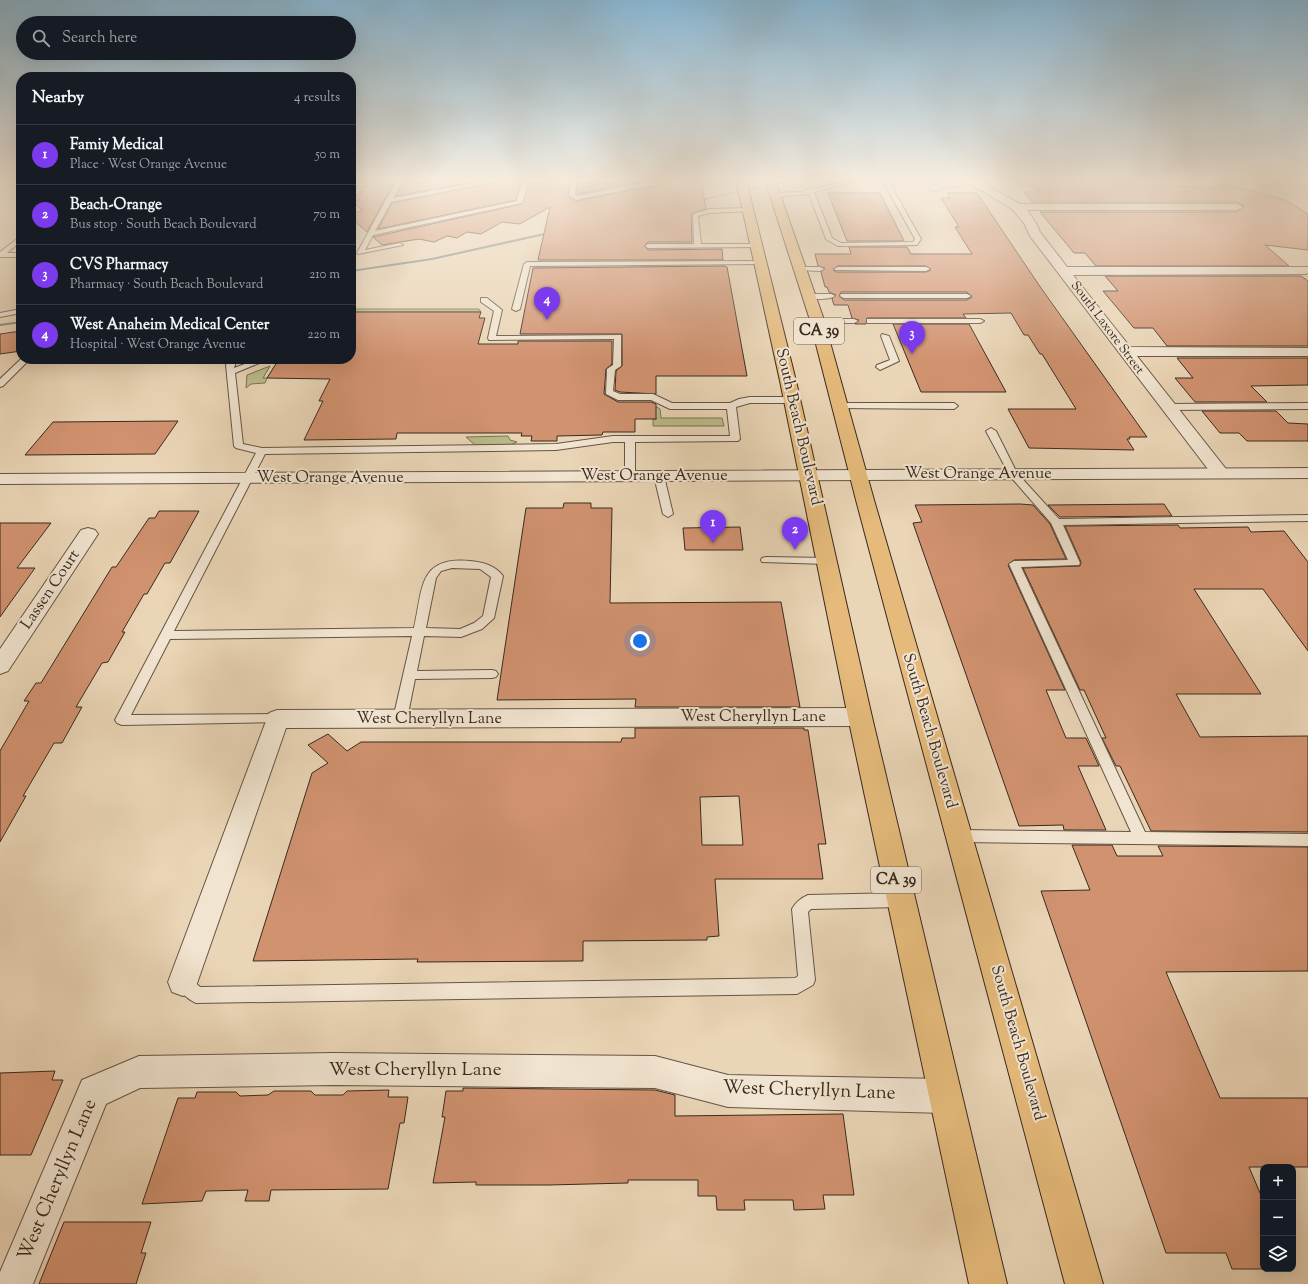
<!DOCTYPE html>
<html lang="en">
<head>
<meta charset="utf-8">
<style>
  body { margin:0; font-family:"Sorts Mill Goudy",serif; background:#20242c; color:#f1f3f6 }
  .controls { position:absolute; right:12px; bottom:12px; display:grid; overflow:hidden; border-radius:8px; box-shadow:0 4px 16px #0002 }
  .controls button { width:36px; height:36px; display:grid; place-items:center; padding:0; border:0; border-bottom:1px solid #363941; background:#171b24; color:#f1f3f6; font:20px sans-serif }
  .you { position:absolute; left:640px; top:641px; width:14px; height:14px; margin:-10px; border:3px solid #fff; border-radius:50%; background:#1a73e8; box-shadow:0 0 0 6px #1a73e833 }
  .badge { display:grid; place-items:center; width:26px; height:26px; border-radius:50%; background:#7c3aed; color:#fff; font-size:13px; font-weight:700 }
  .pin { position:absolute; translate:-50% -33px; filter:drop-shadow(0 1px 2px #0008) }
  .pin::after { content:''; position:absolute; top:21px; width:14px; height:12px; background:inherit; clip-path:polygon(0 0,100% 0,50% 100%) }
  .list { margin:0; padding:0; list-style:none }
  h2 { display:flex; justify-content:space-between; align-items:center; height:52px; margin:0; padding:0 16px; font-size:17px }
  h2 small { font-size:13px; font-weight:400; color:#9ea1a6 }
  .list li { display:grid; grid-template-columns:26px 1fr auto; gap:12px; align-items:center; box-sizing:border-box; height:60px; padding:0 16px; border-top:1px solid #363941 }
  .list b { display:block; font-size:15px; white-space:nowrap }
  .list p { margin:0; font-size:13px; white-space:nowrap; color:#9ea1a6 }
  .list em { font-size:13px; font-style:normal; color:#9ea1a6 }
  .icon { flex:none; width:22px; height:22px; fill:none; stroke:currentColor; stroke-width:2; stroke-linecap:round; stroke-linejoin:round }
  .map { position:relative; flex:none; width:1308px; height:1284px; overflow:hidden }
  .search { position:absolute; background:#171b24; box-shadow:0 4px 16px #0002; left:16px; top:16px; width:340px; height:44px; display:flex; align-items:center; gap:10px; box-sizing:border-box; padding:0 14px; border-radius:22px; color:#9ea1a6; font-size:15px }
  .panel { position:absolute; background:#171b24; box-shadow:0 4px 16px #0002; left:16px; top:72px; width:340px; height:292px; border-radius:16px }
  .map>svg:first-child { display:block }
</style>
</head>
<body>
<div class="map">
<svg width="1308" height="1284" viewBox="0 0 1308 1284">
  <rect width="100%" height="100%" fill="#ead5b6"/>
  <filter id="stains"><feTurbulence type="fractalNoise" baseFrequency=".005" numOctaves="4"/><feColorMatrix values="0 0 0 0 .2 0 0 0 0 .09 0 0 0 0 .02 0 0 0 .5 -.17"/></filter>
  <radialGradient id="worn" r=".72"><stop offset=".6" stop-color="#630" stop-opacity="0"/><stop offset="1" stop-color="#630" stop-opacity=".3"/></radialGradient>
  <path fill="#bbbc8b" stroke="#7a7355" d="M351 309H479L481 312H351Z
    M270 366 263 378H267L265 383 251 384 246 388 247 375Z
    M655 406 660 409 661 418H722L724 426H653V419H657L655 418V409L656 408 653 407Z
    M508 436 510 440 517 442 510 445H475L466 437Z"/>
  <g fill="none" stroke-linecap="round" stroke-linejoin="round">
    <path fill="#727f78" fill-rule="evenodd" d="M787 180H793L695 202 693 201Z
      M553 231 555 232 554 233 432 260 351 272V270L432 258Z
      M21 321V323L0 326V324Z"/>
  </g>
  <path fill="#d19270" stroke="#382a1f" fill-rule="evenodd" d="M361 180H395L367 232 351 218V213L363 211 352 201 360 200 355 195 362 193 360 192 364 191 361 187 368 186Z
    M404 180H484L396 196Z
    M503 180H522L516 200 378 229 392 203 502 181Z
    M530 180H570L568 195 576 201 640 188 660 186 667 180H701L706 209 691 214 692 242H648L644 246 648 250 722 249 723 260H538L550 207 520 224 502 222 481 234 467 232 457 238 447 236 434 242 419 239 382 245 373 237 522 204Z
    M578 180H655L577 194Z
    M1016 180H1134L1135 185 1202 187 1206 190 1222 183 1286 200 1308 214V250L1265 245 1289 266H1096L1085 253H1074L1040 212H1237L1244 206 1237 202H1032L1024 192H1044L1016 182Z
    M828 193H880L904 241H847Z
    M947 193H977L1041 288 1147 437H1129L1130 439H1127L1134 450 1029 448 1008 409H1076L1042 354H1040L1028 335H1024L1011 313 963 314 966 318H867L866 324H855L859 320 852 318 848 305H834L832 299 836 295 829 292 827 287H825L821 272 825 268 818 266 815 254H851L849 247H907L911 254H972L955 227H959L941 198H950ZM838 266H926L931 270 926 272H836L833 270ZM841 292H967L972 297 967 300H844L839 296Z
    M724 266 727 267 747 376H656V394L620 392 615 390 616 371 622 366V334H520L533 268Z
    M1105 276H1301L1308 281V346H1167L1153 328H1134L1103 291H1118Z
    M351 312H481L479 318H485L478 344H518V341H612V364L606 369 604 394 618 402H651L656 404V419H635V432H603L602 435 557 436V441H531L532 436H521L522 433H397L396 439 304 440 323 401H319L330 379 267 378 279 359H351Z
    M893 324H969L1006 392H921Z
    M21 331V351L0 354V334Z
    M1177 358H1308V385L1251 386 1267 402H1195L1175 378H1193Z
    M1202 411H1276L1288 423 1308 424V441H1247L1239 433H1220Z
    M178 421 155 454 25 455 53 422Z
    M564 503H591V508H612L610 603 781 602 800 707H635L636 699 497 700 526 508H563Z
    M1020 504 1033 505 1050 524 1066 559 1014 560 1008 565 1065 690H1046L1066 738H1086L1099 766H1078L1106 830H1064L1063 825 1019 826 913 523 922 522 915 505Z
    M1164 504 1172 516 1060 517 1048 505Z
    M159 511H199L170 563H165L147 594H144L122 632H125L108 662 102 663 76 707H82L62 743H54L23 796H26L0 842V751L29 701H24L36 683H41L112 567H116L149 518H155Z
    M0 523H51L17 568H35L0 617Z
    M1178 525 1180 528 1248 527 1251 532 1284 531 1308 562V651L1263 589H1194L1261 694H1176L1200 737 1308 736V832L1151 831 1120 766H1116L1102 738H1106L1084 690H1080L1023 568 1080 566 1081 562 1065 526Z
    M740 527 743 550H685L683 528Z
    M635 728H804V730H808L826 844H818L823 879H715L719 936 707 937V940L583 941V961L417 962 418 959 253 961 312 773 328 763 308 745 328 734 347 751 361 742H621L622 738H635ZM739 796 743 845H702L700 797Z
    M1072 845H1112L1117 856H1163L1158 846 1308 847V971L1166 972 1220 1098H1308V1167H1249L1263 1200V1269H1232L1226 1253H1166L1041 891 1090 890Z
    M55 1071 52 1080H63L31 1155H0V1073Z
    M463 1088 655 1090 675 1095V1116L843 1114 854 1195H823L825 1209 794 1210 793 1200H744L745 1210H717L716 1196H698V1180H628V1183L549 1185H476V1182L433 1183 445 1117H442L446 1091H463Z
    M389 1090 388 1097H408L404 1123H400L388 1189 271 1190 269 1201H245L248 1190 206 1191 202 1201 142 1204 178 1098H195L197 1092H236L240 1096 268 1095 274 1091H311L315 1095H343L347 1091Z
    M64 1222H151L141 1253H146L136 1284H39Z"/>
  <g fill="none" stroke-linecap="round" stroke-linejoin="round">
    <g stroke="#645545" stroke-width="2">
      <path id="service" d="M397 180H403L393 198 491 180H502L391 202 375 231 517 201 523 180H529L522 203 373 235 365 250 400 243 403 245 358 254 357 253Z
        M571 180H577L575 194 577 196 640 183 666 180 660 185 640 187 576 200 569 195Z
        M851 180H860L814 192 832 238 841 243 913 242 915 239 884 183 878 180H886L889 182 921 239 917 245 838 246 826 239 809 194 775 197 772 195 775 193 800 192Z
        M748 208 751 210 750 211 710 213 698 216 701 244H756L758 245V247L648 248 645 246 648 244H694L693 214 710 209Z
        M21 236V241L7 253H21V257H0V252Z
        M761 261 764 263 763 264 530 266 520 309 516 311 512 309 524 264 527 262Z
        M800 267H820L824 269 820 271 798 270 796 269Z
        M838 267H926L930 269 926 271 836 270 834 269Z
        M806 294H831L835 296C829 300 811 300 805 296Z
        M841 294H967L971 296 967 298H844L840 296Z
        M481 298H487L502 310 496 336 621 335V366L615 370 613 391 620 394H653L672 403H730L739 399 750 397H792L796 400 792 403H750L736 407 740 439 738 441 635 442V476L630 479 625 476V442H613L556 450 265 454 174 631 414 628C423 589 418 556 470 561 482 562 495 565 503 576L494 618 482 629 461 637 424 636 417 671 492 670 496 671 498 674 496 677 492 678 415 679 407 719 405 722H395L393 719 412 636 170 639 131 715 277 714 282 716 284 719 282 722 122 725 117 723 115 720 256 453 236 448 234 446 226 365 229 359H237L234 368 258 359 264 361 235 373 243 444 262 448 556 444 613 436H730L727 409H670L651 400H618L606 394 607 369 613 365 614 339 489 340 488 338 494 311 481 302ZM452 568 480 569 491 577 483 616 474 623 460 629 426 628 436 578 441 571Z
        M21 309V313L0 317V313Z
        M814 319H854L858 321 854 323H814Z
        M867 319H980L984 321 980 323H867Z
        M882 334 889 336 899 361 880 370 876 367 877 365 890 360 881 336Z
        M21 359H30L3 386 0 387V379Z
        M839 403H954L958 406 954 409 836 408 835 406Z
        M1308 403V409L1168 410 1164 407 1168 404Z
        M991 428 996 431 1017 473 1059 519 1308 515V521L1063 525 1080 563 1079 565 1021 567 1145 832 1308 834V846L959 842 954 840 952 836 954 832 959 830 1131 832 1009 564 1014 561 1068 560 1051 523 1010 476 986 431Z
        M659 473 664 476 673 514 668 517 663 514 654 476Z
        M766 557 828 558 833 561 828 564 762 562 761 560 762 558Z
        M901 893 906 895 909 900 906 905 901 907 811 909 808 912 815 980 813 985 797 994 196 1003C187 999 179 991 175 982L177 977 183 974 189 977 200 987 795 978 798 976 792 909C796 902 801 898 808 895Z"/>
    </g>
    <g stroke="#645545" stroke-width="2">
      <path id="minor" d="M958 180H977L1020 204H1237L1243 207 1237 210H1027L1036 223 1040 232 1067 267H1308V273L1306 274 1073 275 1130 347 1308 348V356H1137L1226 469 1229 473 1226 477 1220 478 1214 477 1030 236 1024 223 1012 209 984 192 967 184 934 191 929 188 930 186Z
        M88 528 95 530 98 534 8 671 0 674V649L81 530Z
        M860 708 868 711 872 717 868 723 860 726 286 728 194 992 183 996 172 992 168 982 269 713 277 710Z
        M334 1053 655 1056 728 1075 945 1079 957 1084 962 1096 957 1108 945 1113 728 1107 655 1088 334 1085 140 1088 106 1104 33 1284H0V1272L82 1080 139 1056Z"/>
    </g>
    <g stroke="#645545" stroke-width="2">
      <path id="tertiary" d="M1308 468V478L0 484V474Z"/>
    </g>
    <g stroke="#382a1f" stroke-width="2">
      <path id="primary" d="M736 180H746L796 381 872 717 1007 1284H969L848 717 780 381Z
        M765 180H775L823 317 874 500 1103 1284H1065L856 500 809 317Z"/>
    </g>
    <use href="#service" fill="#f1e4d0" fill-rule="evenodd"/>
    <use href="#minor" fill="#f1e4d0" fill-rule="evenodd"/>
    <use href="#tertiary" fill="#f1e4d0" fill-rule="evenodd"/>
    <use href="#primary" fill="#e5ba7b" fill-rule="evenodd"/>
  </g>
  <linearGradient id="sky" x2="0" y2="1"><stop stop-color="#88b6d3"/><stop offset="0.5" stop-color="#f6ecde"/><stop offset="1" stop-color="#f6ecde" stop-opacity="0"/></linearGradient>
  <rect width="1308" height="360" fill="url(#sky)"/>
  <g text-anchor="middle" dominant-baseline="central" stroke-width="4" stroke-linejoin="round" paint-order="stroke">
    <g font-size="13" fill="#382a1f" stroke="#f1e4d0">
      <text transform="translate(1107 328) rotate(53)">South Laxore Street</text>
    </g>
    <g fill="#f1e4d0" stroke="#706254" stroke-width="1">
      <rect x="794" y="318" width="50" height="26" rx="3"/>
      <rect x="871" y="867" width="50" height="26" rx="3"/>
    </g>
    <g font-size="15" font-weight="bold" fill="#382a1f">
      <text x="819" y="331">CA 39</text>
      <text x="896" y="880">CA 39</text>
    </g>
    <g font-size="16" fill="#382a1f" stroke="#f1e4d0">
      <text transform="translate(798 427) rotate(77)">South Beach Boulevard</text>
      <text x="978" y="474">West Orange Avenue</text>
      <text x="654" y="476">West Orange Avenue</text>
      <text x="330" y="478">West Orange Avenue</text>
      <text transform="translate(51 590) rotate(-56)">Lassen Court</text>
      <text x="753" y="717">West Cheryllyn Lane</text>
      <text x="429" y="719">West Cheryllyn Lane</text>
      <text transform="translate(929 731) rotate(74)">South Beach Boulevard</text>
      <text transform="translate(1017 1043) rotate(74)">South Beach Boulevard</text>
    </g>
    <g font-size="19" fill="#382a1f" stroke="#f1e4d0">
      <text x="415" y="1070">West Cheryllyn Lane</text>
      <text transform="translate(809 1091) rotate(2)">West Cheryllyn Lane</text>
      <text transform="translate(58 1180) rotate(-67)">West Cheryllyn Lane</text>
    </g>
  </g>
  <rect width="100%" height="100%" filter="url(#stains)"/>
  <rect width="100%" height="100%" fill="url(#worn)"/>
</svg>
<div class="controls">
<button>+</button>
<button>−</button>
<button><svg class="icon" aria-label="layers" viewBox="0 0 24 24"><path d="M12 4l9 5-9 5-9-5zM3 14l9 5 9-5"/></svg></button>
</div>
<div class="you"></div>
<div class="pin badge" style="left:713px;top:543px">1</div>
<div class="pin badge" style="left:795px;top:550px">2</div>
<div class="pin badge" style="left:912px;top:354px">3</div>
<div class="pin badge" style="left:547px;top:320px">4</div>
<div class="search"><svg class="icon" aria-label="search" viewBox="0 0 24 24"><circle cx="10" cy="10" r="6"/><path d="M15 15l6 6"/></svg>Search here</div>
<section class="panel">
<h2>Nearby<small>4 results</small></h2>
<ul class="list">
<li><span class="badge">1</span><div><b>Famiy Medical</b><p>Place · West Orange Avenue</p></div><em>50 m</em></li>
<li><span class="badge">2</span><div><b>Beach-Orange</b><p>Bus stop · South Beach Boulevard</p></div><em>70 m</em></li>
<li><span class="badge">3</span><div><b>CVS Pharmacy</b><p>Pharmacy · South Beach Boulevard</p></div><em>210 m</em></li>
<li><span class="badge">4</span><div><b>West Anaheim Medical Center</b><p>Hospital · West Orange Avenue</p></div><em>220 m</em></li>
</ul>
</section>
</div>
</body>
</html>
